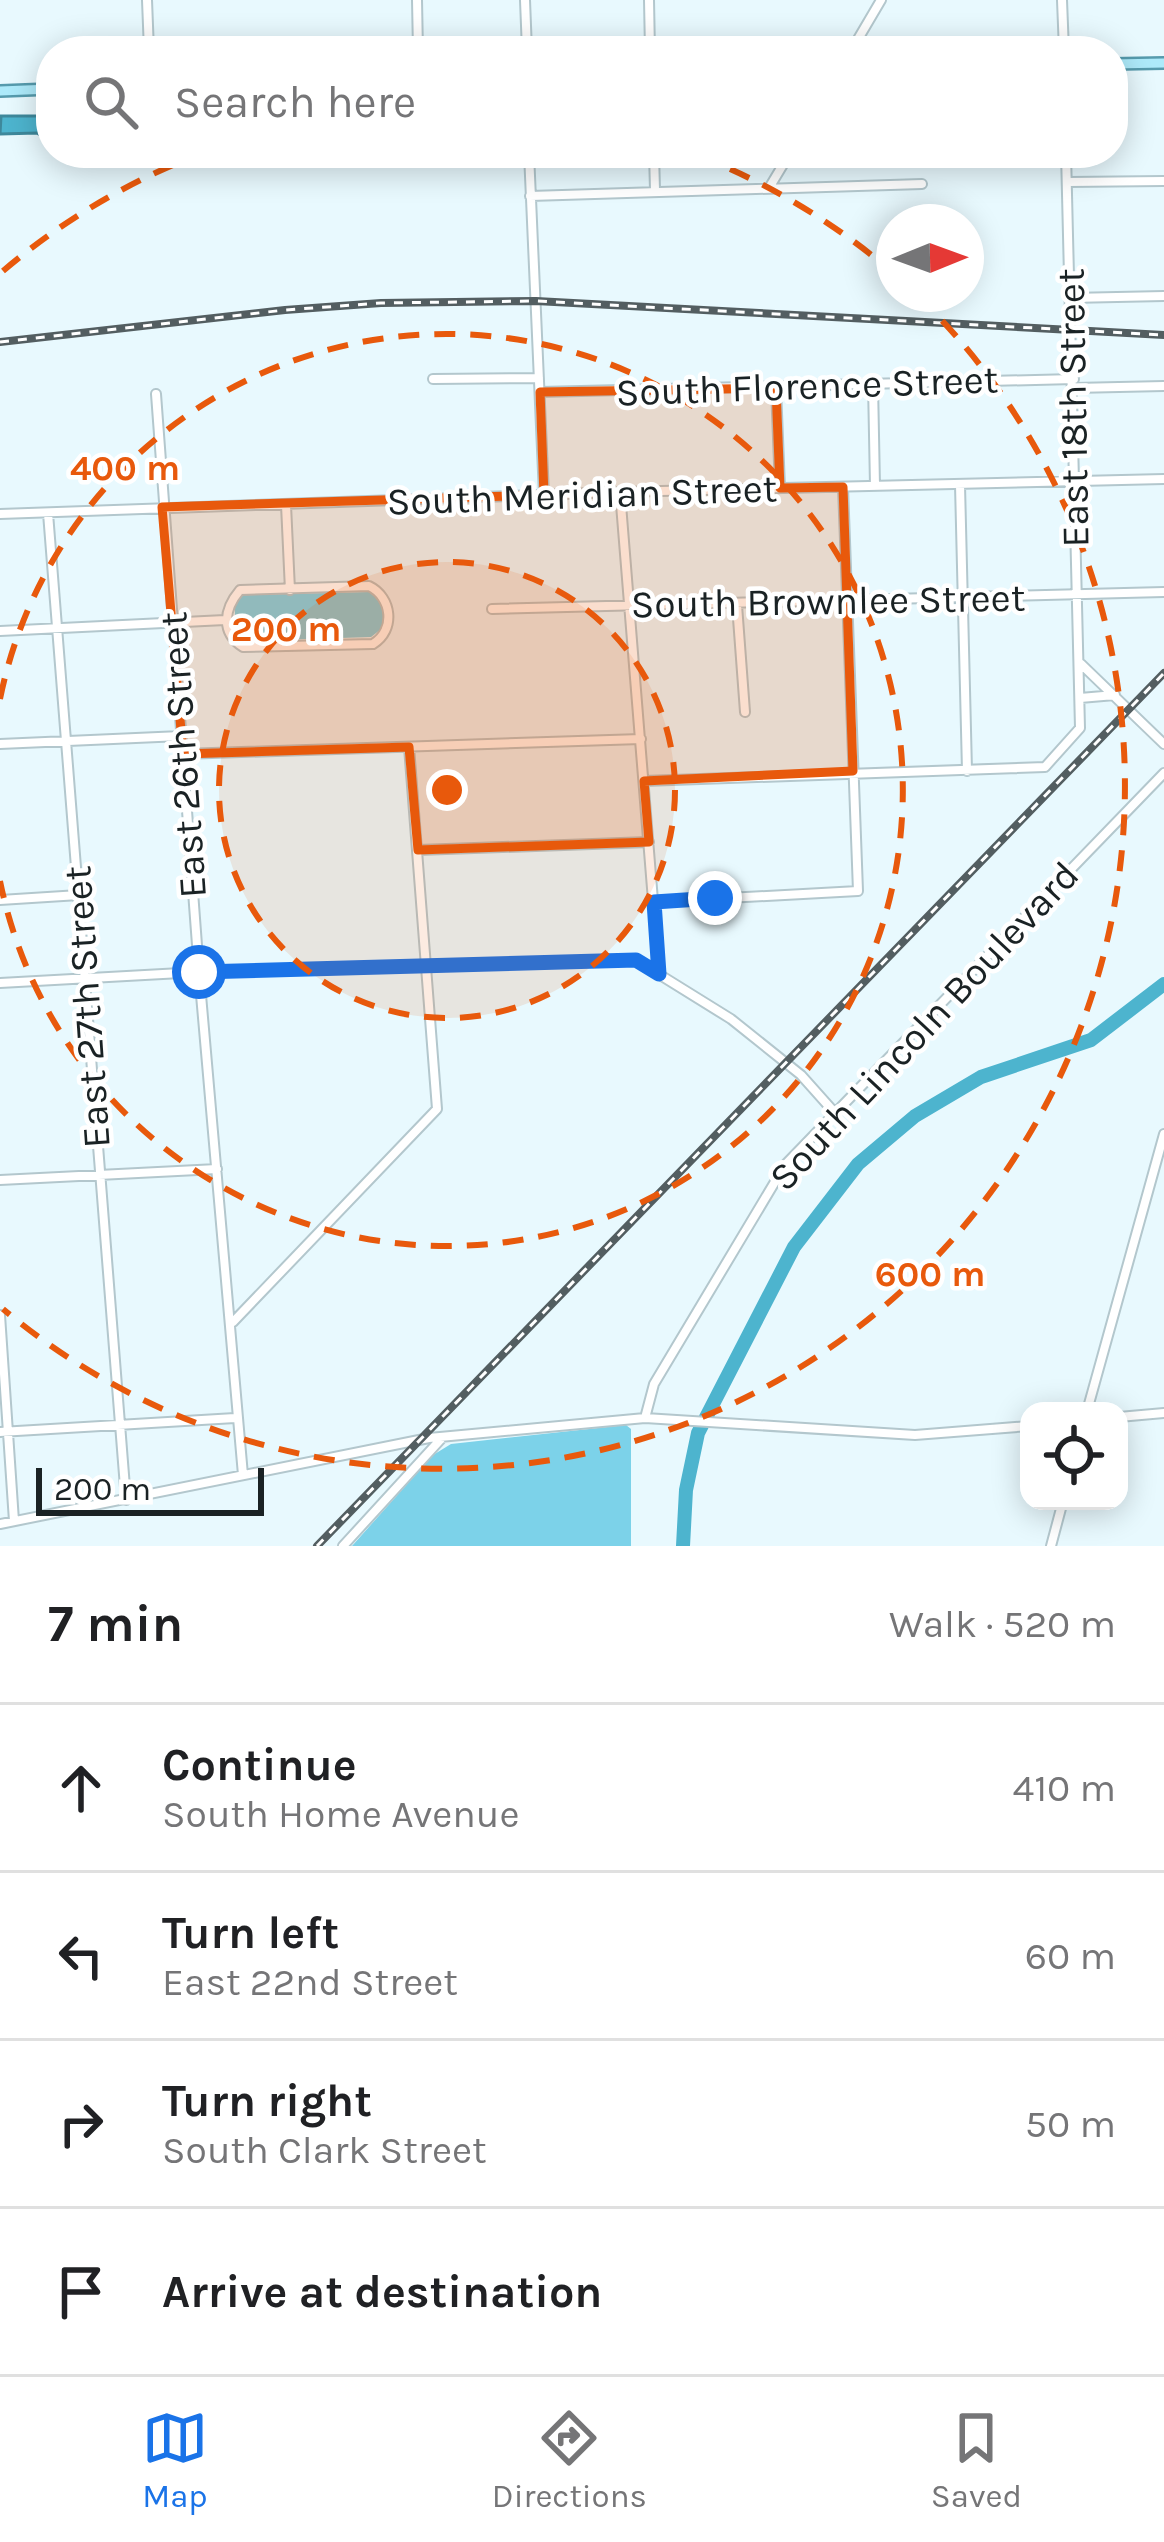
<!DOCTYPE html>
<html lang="en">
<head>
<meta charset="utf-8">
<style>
  body { margin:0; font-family:Karla,sans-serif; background:#f2f2f2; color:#202124 }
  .controls { position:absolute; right:36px; bottom:36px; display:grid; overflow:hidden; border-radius:24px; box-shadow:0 6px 30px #0003 }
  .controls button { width:108px; height:108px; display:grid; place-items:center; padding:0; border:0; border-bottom:3px solid #e0e0e0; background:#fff; color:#202124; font:60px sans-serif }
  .compass { position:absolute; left:876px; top:204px; width:108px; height:108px; border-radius:50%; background:#fff; box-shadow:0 6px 30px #0003; rotate:89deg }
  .scale { position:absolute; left:36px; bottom:30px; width:228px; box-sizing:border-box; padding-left:12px; border:6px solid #1a2224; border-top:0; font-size:33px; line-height:42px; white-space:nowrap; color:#1a2224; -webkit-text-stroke:9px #fff; paint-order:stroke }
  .stop { position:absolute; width:36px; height:36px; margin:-27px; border:9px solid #1a73e8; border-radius:50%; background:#fff }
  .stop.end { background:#1a73e8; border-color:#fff; box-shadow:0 3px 12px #0008 }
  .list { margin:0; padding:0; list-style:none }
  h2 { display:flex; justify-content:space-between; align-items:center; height:156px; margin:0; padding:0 48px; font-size:51px }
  h2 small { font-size:39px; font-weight:400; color:#757577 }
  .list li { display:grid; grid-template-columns:78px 1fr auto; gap:36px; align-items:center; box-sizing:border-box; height:168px; padding:0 48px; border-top:3px solid #e0e0e0 }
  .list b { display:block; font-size:45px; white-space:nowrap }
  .list p { margin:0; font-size:39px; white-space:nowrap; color:#757577 }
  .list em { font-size:39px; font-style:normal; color:#757577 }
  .icon { flex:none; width:66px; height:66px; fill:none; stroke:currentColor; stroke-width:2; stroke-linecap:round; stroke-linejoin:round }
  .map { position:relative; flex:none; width:1164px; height:1546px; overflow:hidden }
  .search { position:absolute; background:#fff; box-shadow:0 6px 30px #0003; left:36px; right:36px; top:36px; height:132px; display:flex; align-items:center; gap:30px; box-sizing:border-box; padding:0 42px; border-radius:48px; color:#757577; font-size:45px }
  .sheet { height:828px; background:#fff }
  nav { display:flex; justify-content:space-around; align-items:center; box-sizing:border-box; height:168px; border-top:3px solid #e0e0e0; background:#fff; font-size:33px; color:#757577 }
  nav a { display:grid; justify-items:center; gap:6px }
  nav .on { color:#1a73e8 }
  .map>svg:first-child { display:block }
</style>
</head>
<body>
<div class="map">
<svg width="1164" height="1546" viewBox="0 0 1164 1546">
  <rect width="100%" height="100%" fill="#e8f9fe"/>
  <path fill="#7cd2e9" d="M369 592 383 600 385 626 371 637 249 641C233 634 235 621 235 605L243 595Z
    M626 1425 631 1429V1546H352L433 1455 451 1444Z"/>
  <path fill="#4db4ce" stroke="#3e889b" stroke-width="3" d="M51 109V142L37 133 0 134 1 116H37Z"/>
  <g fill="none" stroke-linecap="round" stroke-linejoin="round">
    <path stroke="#4db4ce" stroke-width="14" d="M683 1546 686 1490 698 1433 794 1247 858 1164 915 1116 981 1077 1091 1040 1164 984"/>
    <g stroke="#b3c7cd" stroke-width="12">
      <path id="minor" d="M147 0 149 51
        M417 0 418 51
        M525 0 527 51
        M649 0 650 51
        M1062 0 1064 51
        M851 51 881 0
        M529 153 544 495
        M654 153 655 190
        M1067 182 1164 181
        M769 188 790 153
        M530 196 922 184
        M1070 298 1164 296
        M433 379 539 378
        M873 384 875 486
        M776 388 780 488
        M1074 388 1164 386
        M540 392 1074 379
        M156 394 199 972 243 1475
        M960 485 967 771
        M620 492 659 975
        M286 505 290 590
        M48 513 126 1500
        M0 514 620 492 1164 479
        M369 586C392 597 396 630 373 644L243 647C220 632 224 609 240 590Z
        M737 605 745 712
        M492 609 1164 592
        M0 631 225 620
        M1081 664 1164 744
        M1080 698 1115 695
        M0 744 181 736
        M183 754 641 739
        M644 781 1045 767 1080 728 1066 153
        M418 850 649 842
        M0 900 79 895
        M654 902 858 891 843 487
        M0 983 199 972 636 960 731 1019 801 1075 834 1112
        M0 1180 217 1169
        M0 1315 14 1521
        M233 1322 437 1109 409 747
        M1087 1411 1164 1134
        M1119 1417 1164 1413
        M645 1418 654 1384 785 1165 1164 773
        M0 1432 235 1418
        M0 1524 429 1438 645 1418 915 1435 1029 1426
        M343 1546 441 1439
        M1051 1546 1063 1501"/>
    </g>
    <g stroke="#569bad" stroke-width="14">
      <path id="major" d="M1113 64 1164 63
        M0 91 51 89"/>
    </g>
    <use href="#minor" stroke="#fff" stroke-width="8"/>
    <use href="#major" stroke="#adeafa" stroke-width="9"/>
    <g stroke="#535e61" stroke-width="8">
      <path id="rail" d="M0 342 285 310 381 303 536 301 1164 335
        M317 1546 1164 673"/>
    </g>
    <use href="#rail" stroke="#fff" stroke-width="3" stroke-dasharray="9" stroke-linecap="butt"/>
  </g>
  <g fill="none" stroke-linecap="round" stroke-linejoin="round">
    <path stroke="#1a73e8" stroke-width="15" d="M199 972 636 960 659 974 654 902 715 898"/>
  </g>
  <path fill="#e8590c" fill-opacity="0.2" stroke="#e8590c" stroke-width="9" stroke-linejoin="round" d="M776 388 780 488 843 487 853 771 644 781 649 842 418 850 409 747 183 754 162 507 544 495 540 392Z"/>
  <circle cx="447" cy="790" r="228" fill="#e8590c" fill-opacity=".12"/>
  <g fill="none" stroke="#e8590c" stroke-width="6" stroke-dasharray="21 15">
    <circle cx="447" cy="790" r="228"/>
    <path d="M0 699A456 456 0 1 1 0 881"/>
    <path d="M3 271A683 683 0 0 1 197 155M697 155A683 683 0 0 1 891 271M917 295A683 683 0 0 1 3 1309"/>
  </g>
  <g text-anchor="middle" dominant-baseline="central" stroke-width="9" stroke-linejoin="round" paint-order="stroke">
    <g font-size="39" fill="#1a2224" stroke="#fff">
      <text transform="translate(807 386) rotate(-2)">South Florence Street</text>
      <text transform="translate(1073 408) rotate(-91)">East 18th Street</text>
      <text transform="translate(582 495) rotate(-2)">South Meridian Street</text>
      <text transform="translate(828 601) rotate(-1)">South Brownlee Street</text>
      <text transform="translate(183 755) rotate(-94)">East 26th Street</text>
      <text transform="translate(87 1007) rotate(-94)">East 27th Street</text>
      <text transform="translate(924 1026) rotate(-47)">South Lincoln Boulevard</text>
    </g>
  </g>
  <circle cx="447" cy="790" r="18" fill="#e8590c" stroke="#fff" stroke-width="6"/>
  <g font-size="36" text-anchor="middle" font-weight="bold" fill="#e8590c" stroke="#fff" stroke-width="9" stroke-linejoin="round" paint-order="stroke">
    <text x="125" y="480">400 m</text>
    <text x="286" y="641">200 m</text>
    <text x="930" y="1286">600 m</text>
  </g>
</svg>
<div class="controls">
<button><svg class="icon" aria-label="locate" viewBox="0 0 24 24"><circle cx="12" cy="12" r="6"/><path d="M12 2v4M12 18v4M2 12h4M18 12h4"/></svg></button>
</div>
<svg class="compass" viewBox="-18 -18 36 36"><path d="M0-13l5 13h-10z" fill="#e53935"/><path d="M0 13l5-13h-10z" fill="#757577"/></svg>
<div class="scale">200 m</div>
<div class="stop" style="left:199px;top:972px"></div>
<div class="stop end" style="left:715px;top:898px"></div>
<div class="search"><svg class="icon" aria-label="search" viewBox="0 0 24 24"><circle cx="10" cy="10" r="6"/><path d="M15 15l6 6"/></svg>Search here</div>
</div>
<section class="sheet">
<h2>7 min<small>Walk · 520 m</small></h2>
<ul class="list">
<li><svg class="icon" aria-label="ahead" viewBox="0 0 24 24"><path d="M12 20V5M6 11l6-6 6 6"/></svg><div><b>Continue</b><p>South Home Avenue</p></div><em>410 m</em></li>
<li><svg class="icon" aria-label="left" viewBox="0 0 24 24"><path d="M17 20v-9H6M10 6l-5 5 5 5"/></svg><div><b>Turn left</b><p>East 22nd Street</p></div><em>60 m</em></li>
<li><svg class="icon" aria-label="right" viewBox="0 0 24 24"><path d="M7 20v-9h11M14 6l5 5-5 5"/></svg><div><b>Turn right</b><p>South Clark Street</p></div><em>50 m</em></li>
<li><svg class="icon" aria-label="arrive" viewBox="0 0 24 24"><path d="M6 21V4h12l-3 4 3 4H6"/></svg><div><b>Arrive at destination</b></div></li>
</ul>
</section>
<nav>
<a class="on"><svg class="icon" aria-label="map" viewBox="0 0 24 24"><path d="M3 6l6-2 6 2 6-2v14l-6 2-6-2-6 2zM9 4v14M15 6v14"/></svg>Map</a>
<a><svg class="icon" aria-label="directions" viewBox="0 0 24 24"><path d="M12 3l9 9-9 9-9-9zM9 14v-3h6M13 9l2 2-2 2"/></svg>Directions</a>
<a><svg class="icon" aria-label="saved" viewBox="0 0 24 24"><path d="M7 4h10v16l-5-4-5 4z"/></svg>Saved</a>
</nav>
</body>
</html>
